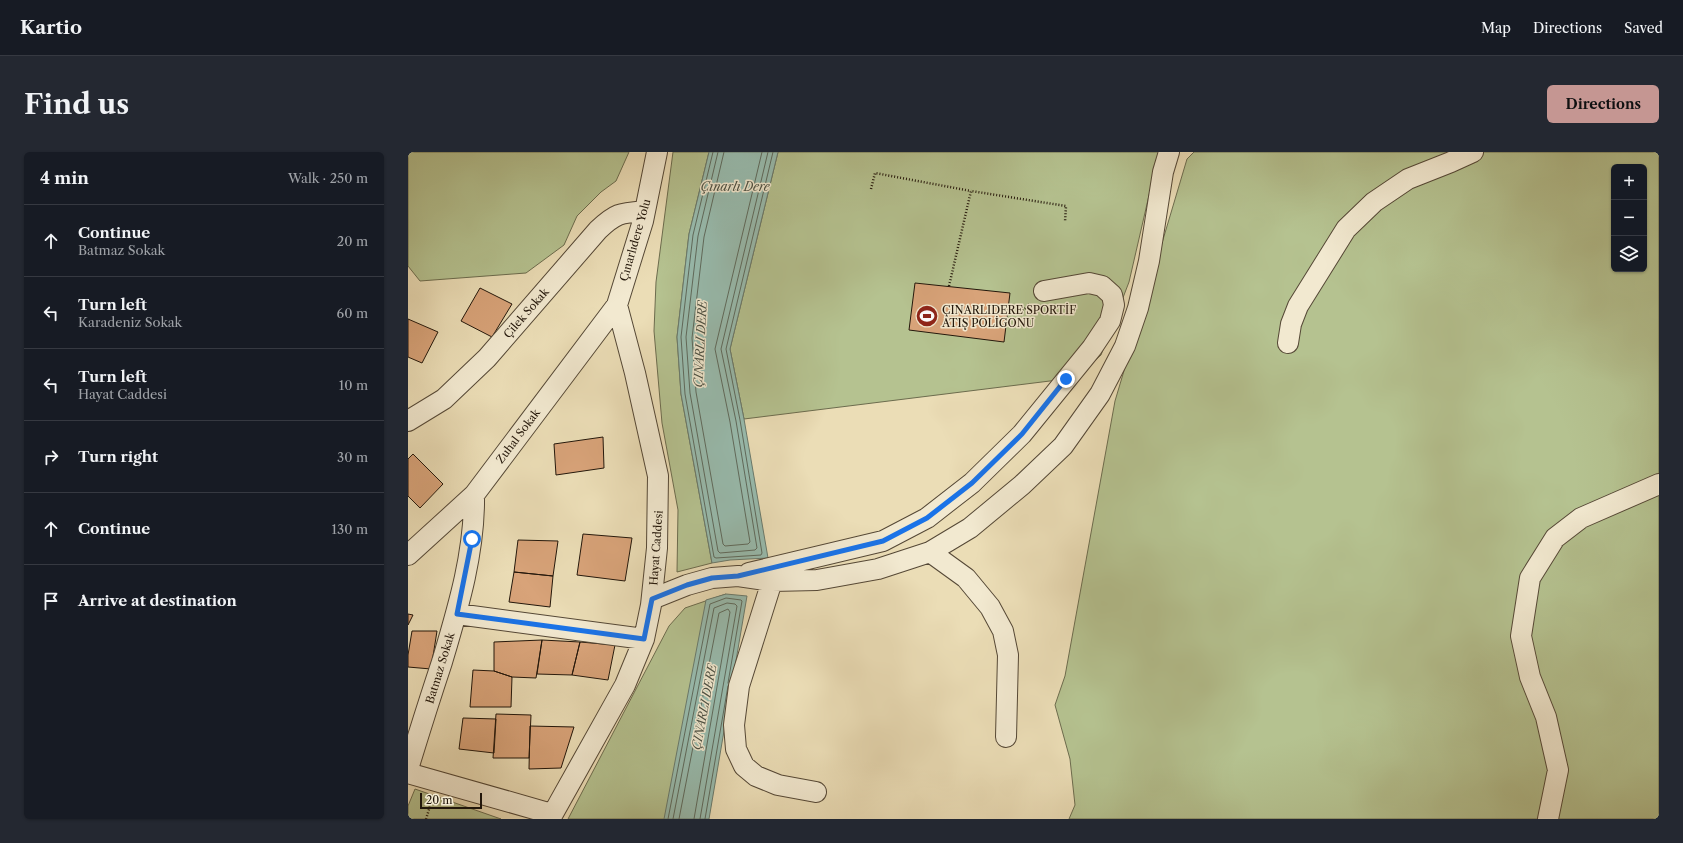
<!DOCTYPE html>
<html lang="en">
<head>
<meta charset="utf-8">
<style>
  body { margin:0; font-family:"Libre Caslon Text",serif; background:#242831; color:#f1f3f6 }
  .controls { position:absolute; right:12px; top:12px; display:grid; overflow:hidden; border-radius:6px; box-shadow:0 1px 3px #0004 }
  .controls button { width:36px; height:36px; display:grid; place-items:center; padding:0; border:0; border-bottom:1px solid #363941; background:#171b24; color:#f1f3f6; font:20px sans-serif }
  .scale { position:absolute; left:12px; bottom:10px; width:62px; box-sizing:border-box; padding-left:4px; border:2px solid #23170b; border-top:0; font-size:11px; line-height:14px; white-space:nowrap; color:#23170b; -webkit-text-stroke:3px #f2e9d0; paint-order:stroke }
  .stop { position:absolute; width:12px; height:12px; margin:-9px; border:3px solid #1a73e8; border-radius:50%; background:#fff }
  .stop.end { background:#1a73e8; border-color:#fff; box-shadow:0 1px 4px #0008 }
  .list { margin:0; padding:0; list-style:none }
  h2 { display:flex; justify-content:space-between; align-items:center; height:52px; margin:0; padding:0 16px; font-size:17px }
  h2 small { font-size:13px; font-weight:400; color:#9ea1a6 }
  .list li { display:grid; grid-template-columns:26px 1fr auto; gap:12px; align-items:center; box-sizing:border-box; height:72px; padding:0 16px; border-top:1px solid #363941 }
  .list b { display:block; font-size:15px; white-space:nowrap }
  .list p { margin:0; font-size:13px; white-space:nowrap; color:#9ea1a6 }
  .list em { font-size:13px; font-style:normal; color:#9ea1a6 }
  .icon { flex:none; width:22px; height:22px; fill:none; stroke:currentColor; stroke-width:2; stroke-linecap:round; stroke-linejoin:round }
  .map { position:relative; flex:none; width:1251px; height:667px; overflow:hidden; border-radius:6px }
  header { display:flex; align-items:center; gap:24px; box-sizing:border-box; height:56px; padding:0 20px; background:#171b24; border-bottom:1px solid #363941 }
  header strong { font-size:19px }
  nav { display:flex; gap:22px; margin-inline-start:auto; font-size:14px }
  .intro { display:flex; align-items:center; justify-content:space-between; box-sizing:border-box; height:96px; padding:0 24px }
  h1 { margin:0; font-size:28px }
  .button { padding:10px 18px; border-radius:6px; background:#c59692; color:#111; font-size:14px; font-weight:700 }
  main { display:flex; gap:24px; padding:0 24px }
  aside { flex:1; background:#171b24; border-radius:6px; box-shadow:0 1px 3px #0004 }
  .map>svg:first-child { display:block }
</style>
</head>
<body>
<header>
<strong>Kartio</strong>
<nav><a>Map</a><a>Directions</a><a>Saved</a></nav>
</header>
<div class="intro"><h1>Find us</h1><a class="button">Directions</a></div>
<main>
<aside>
<h2>4 min<small>Walk · 250 m</small></h2>
<ul class="list">
<li><svg class="icon" aria-label="ahead" viewBox="0 0 24 24"><path d="M12 20V5M6 11l6-6 6 6"/></svg><div><b>Continue</b><p>Batmaz Sokak</p></div><em>20 m</em></li>
<li><svg class="icon" aria-label="left" viewBox="0 0 24 24"><path d="M17 20v-9H6M10 6l-5 5 5 5"/></svg><div><b>Turn left</b><p>Karadeniz Sokak</p></div><em>60 m</em></li>
<li><svg class="icon" aria-label="left" viewBox="0 0 24 24"><path d="M17 20v-9H6M10 6l-5 5 5 5"/></svg><div><b>Turn left</b><p>Hayat Caddesi</p></div><em>10 m</em></li>
<li><svg class="icon" aria-label="right" viewBox="0 0 24 24"><path d="M7 20v-9h11M14 6l5 5-5 5"/></svg><div><b>Turn right</b></div><em>30 m</em></li>
<li><svg class="icon" aria-label="ahead" viewBox="0 0 24 24"><path d="M12 20V5M6 11l6-6 6 6"/></svg><div><b>Continue</b></div><em>130 m</em></li>
<li><svg class="icon" aria-label="arrive" viewBox="0 0 24 24"><path d="M6 21V4h12l-3 4 3 4H6"/></svg><div><b>Arrive at destination</b></div></li>
</ul>
</aside>
<div class="map">
<svg width="1251" height="667" viewBox="0 0 1251 667">
  <rect width="100%" height="100%" fill="#ebddb6"/>
  <filter id="stains"><feTurbulence type="fractalNoise" baseFrequency=".005" numOctaves="4"/><feColorMatrix values="0 0 0 0 .2 0 0 0 0 .09 0 0 0 0 .02 0 0 0 .5 -.17"/></filter>
  <radialGradient id="worn" r=".72"><stop offset=".6" stop-color="#630" stop-opacity="0"/><stop offset="1" stop-color="#630" stop-opacity=".3"/></radialGradient>
  <path fill="#b5c290" stroke="#6c6c4e" fill-rule="evenodd" d="M0 0H221L208 29 193 40 169 64 156 93 118 121 12 129 0 114Z
    M265 0H301L281 82 269 185 273 242 304 411 269 420 270 358 254 271 246 179 248 130Z
    M370 0H751L721 130 693 203 670 224 658 227 336 267 322 197Z
    M786 0H1251V667H661L667 653 662 607 647 553 657 524 707 249 779 7ZM1206 15H1236V117H1206Z
    M318 442 273 667H160L261 474 277 456Z
    M7 637 93 667H0V654Z"/>
  <path fill="#98bcaf" stroke="#697a6d" d="M301 0H370L322 197 336 267 360 406 322 408 304 411 273 242 269 185 281 82Z
    M318 442 339 444 301 667H256L298 448Z"/>
  <g fill="none" stroke-linecap="round" stroke-linejoin="round">
    <path stroke="#5e6a5d" stroke-width="1" d="M305 0 285 83 273 185 277 242 306 405 308 406 353 403 354 401 332 268 318 197 365 0
      M310 0 290 84 278 185 282 241 310 399 312 401 347 398 349 396 328 269 313 197 360 0
      M316 0 296 85 284 186 288 240 315 392 317 394 340 392 342 390 322 270 307 197 354 0
      M260 667 302 452 318 446 333 448 334 449 320 531
      M265 667 306 456 319 451 327 452 329 454 292 667
      M271 667 311 461 320 457 322 460 286 667
      M297 667 320 534"/>
  </g>
  <path fill="#d8a379" stroke="#23170b" d="M507 131 602 141 596 190 501 178Z
    M72 136 104 152 84 185 53 169Z
    M0 167 30 180 14 211 0 205Z
    M195 285 196 316 148 323 146 292Z
    M5 302 35 332 12 356 0 344V307Z
    M175 382 224 386 217 429 169 423Z
    M110 388 150 389 145 424 106 420Z
    M106 420 145 424 142 455 101 450Z
    M0 462 5 463 0 473Z
    M4 479H29L23 517 0 515V503Z
    M134 488 128 526 104 525 86 519V490Z
    M134 488 172 490 164 523 129 522Z
    M172 490 207 493 200 528 164 523Z
    M65 518 86 519 104 525 103 555H62Z
    M88 562 123 563 121 606H85Z
    M55 566 88 567 86 601 51 597Z
    M122 574 166 575 153 616 121 617Z"/>
  <g fill="none" stroke-linecap="round" stroke-linejoin="round">
    <g stroke="#554836" stroke-width="22">
      <path id="minor" d="M880 191 883 172 890 154 938 77 966 50 1000 27 1043 10 1065 0
        M0 269 36 247 79 206 190 78C208 61 212 61 237 59
        M522 400 558 426 582 455 595 479 600 503 598 585
        M0 403 66 343 209 153 235 69 249 0
        M341 421 475 389 519 366 564 331 614 282 684 196 702 169 706 153 704 143 694 134 681 131 636 139
        M364 429 331 534 326 573 328 597 336 614 348 624 370 633 408 640
        M244 447 279 433 304 426 330 424 364 429 409 428 470 417 522 400 562 376 614 333 655 294 692 242 717 194 730 156 741 109 755 20 761 0
        M49 462 236 487
        M0 617C11 581 22 546 34 510 50 456 67 400 66 343
        M0 621 144 662
        M142 667 217 533 236 487 243 453 249 396 250 324 227 221 209 153
        M1140 667 1150 618 1138 565 1122 525 1113 484 1122 426 1147 386 1173 366 1251 332"/>
    </g>
    <path stroke="#23170b" stroke-width="2.5" stroke-dasharray="1 2" stroke-linecap="butt" d="M463 37 467 21 563 39
      M541 134 563 39 658 54 657 70
      M600 162 616 158 621 152
      M18 667 24 648"/>
    <use href="#minor" stroke="#f2e9d0" stroke-width="20"/>
  </g>
  <g fill="none" stroke-linecap="round" stroke-linejoin="round">
    <path stroke="#1a73e8" stroke-width="5" d="M64 387 49 462 236 487 244 447 279 433 304 426 330 424 475 389 519 366 564 331 614 282 658 227"/>
  </g>
  <defs>
    <g id="stadium-disc" transform="scale(1.15)"><circle r="9.5" fill="#8f2418" stroke="#f2e9d0"/><path d="M0-5a6.5 5 0 1 0 0 10a6.5 5 0 1 0 0-10ZM-3.5-1.8h7v3.6h-7Z" fill="#fff"/></g>
  </defs>
  <g fill-rule="evenodd">
    <use href="#stadium-disc" x="519" y="164"/>
  </g>
  <g text-anchor="middle" dominant-baseline="central" stroke-width="3" stroke-linejoin="round" paint-order="stroke">
    <g font-size="11" fill="#23170b" stroke="#f2e9d0">
      <text transform="translate(227 88) rotate(-74)">Çınarlıdere Yolu</text>
      <text transform="translate(118 161) rotate(-49)">Çilek Sokak</text>
      <text transform="translate(110 284) rotate(-53)">Zuhal Sokak</text>
      <text transform="translate(248 396) rotate(-86)">Hayat Caddesi</text>
      <text transform="translate(32 516) rotate(-73)">Batmaz Sokak</text>
    </g>
    <g font-size="11" fill="#23170b" stroke="#f2e9d0" text-anchor="start">
      <text x="534" y="158">ÇINARLIDERE SPORTİF<tspan x="534" dy="13">ATIŞ POLİGONU</tspan></text>
    </g>
    <g font-size="12" font-style="italic" fill="#4c5144" stroke="#f2e9d0">
      <text x="327" y="34">Çınarlı Dere</text>
      <text transform="translate(292 192) rotate(-87)">ÇINARLI DERE</text>
      <text transform="translate(296 555) rotate(-79)">ÇINARLI DERE</text>
    </g>
  </g>
  <rect width="100%" height="100%" filter="url(#stains)"/>
  <rect width="100%" height="100%" fill="url(#worn)"/>
</svg>
<div class="controls">
<button>+</button>
<button>−</button>
<button><svg class="icon" aria-label="layers" viewBox="0 0 24 24"><path d="M12 4l9 5-9 5-9-5zM3 14l9 5 9-5"/></svg></button>
</div>
<div class="scale">20 m</div>
<div class="stop" style="left:64px;top:387px"></div>
<div class="stop end" style="left:658px;top:227px"></div>
</div>
</main>
</body>
</html>
